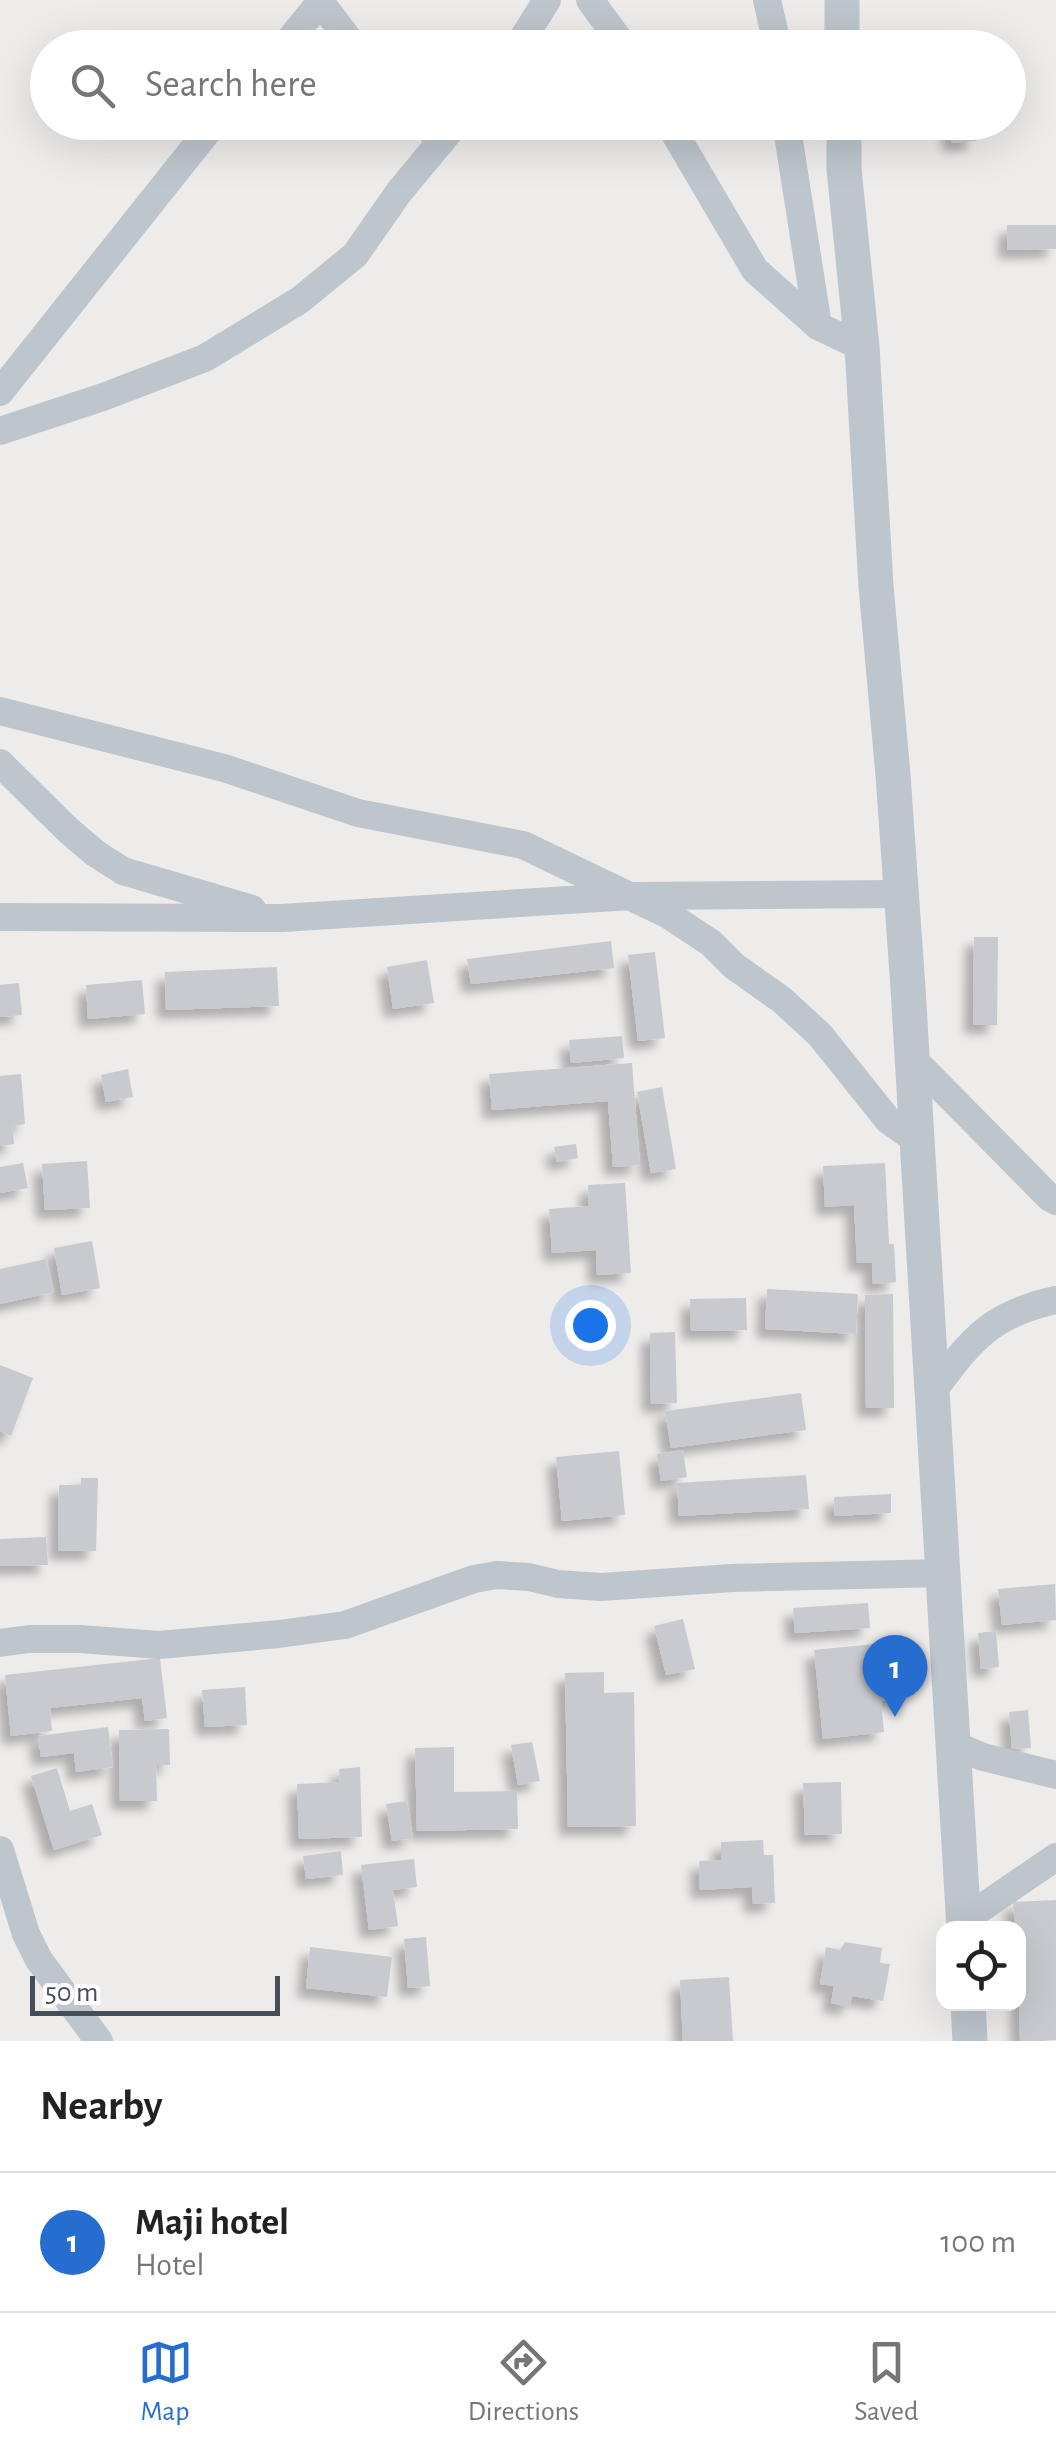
<!DOCTYPE html>
<html lang="en">
<head>
<meta charset="utf-8">
<style>
  body { margin:0; font-family:"Alegreya Sans",sans-serif; background:#f2f2f2; color:#222 }
  .controls { position:absolute; right:30px; bottom:30px; display:grid; overflow:hidden; border-radius:20px; box-shadow:0 10px 40px #0002 }
  .controls button { width:90px; height:90px; display:grid; place-items:center; padding:0; border:0; border-bottom:2px solid #e0e0e0; background:#fff; color:#222; font:50px sans-serif }
  .scale { position:absolute; left:30px; bottom:25px; width:250px; box-sizing:border-box; padding-left:10px; border:5px solid #454e57; border-top:0; font-size:28px; line-height:35px; white-space:nowrap; color:#454e57; -webkit-text-stroke:8px #fff; paint-order:stroke }
  .you { position:absolute; left:590px; top:1325px; width:35px; height:35px; margin:-25px; border:8px solid #fff; border-radius:50%; background:#1a73e8; box-shadow:0 0 0 15px #1a73e833 }
  .badge { display:grid; place-items:center; width:65px; height:65px; border-radius:50%; background:#256dce; color:#fff; font-size:32px; font-weight:700 }
  .pin { position:absolute; translate:-50% -82px; filter:drop-shadow(0 2px 5px #0008) }
  .pin::after { content:''; position:absolute; top:52px; width:35px; height:30px; background:inherit; clip-path:polygon(0 0,100% 0,50% 100%) }
  .list { margin:0; padding:0; list-style:none }
  h2 { display:flex; justify-content:space-between; align-items:center; height:130px; margin:0; padding:0 40px; font-size:42px }
  h2 small { font-size:32px; font-weight:400; color:#767676 }
  .list li { display:grid; grid-template-columns:65px 1fr auto; gap:30px; align-items:center; box-sizing:border-box; height:140px; padding:0 40px; border-top:2px solid #e0e0e0 }
  .list b { display:block; font-size:38px; white-space:nowrap }
  .list p { margin:0; font-size:32px; white-space:nowrap; color:#767676 }
  .list em { font-size:32px; font-style:normal; color:#767676 }
  .icon { flex:none; width:55px; height:55px; fill:none; stroke:currentColor; stroke-width:2; stroke-linecap:round; stroke-linejoin:round }
  .map { position:relative; flex:none; width:1056px; height:2041px; overflow:hidden }
  .search { position:absolute; background:#fff; box-shadow:0 10px 40px #0002; left:30px; right:30px; top:30px; height:110px; display:flex; align-items:center; gap:25px; box-sizing:border-box; padding:0 35px; border-radius:55px; color:#767676; font-size:38px }
  .sheet { height:270px; background:#fff }
  nav { display:flex; justify-content:space-around; align-items:center; box-sizing:border-box; height:140px; border-top:2px solid #e0e0e0; background:#fff; font-size:28px; color:#767676 }
  nav a { display:grid; justify-items:center; gap:5px }
  nav .on { color:#256dce }
  .map>svg:first-child { display:block }
</style>
</head>
<body>
<div class="map">
<svg width="1056" height="2041" viewBox="0 0 1056 2041">
  <defs>
    <filter id="shadow"><feDropShadow dx="-9" dy="9" stdDeviation="5" flood-color="#0004"/></filter>
  </defs>
  <rect width="100%" height="100%" fill="#eeebeb"/>
  <path fill="#c8cad0" filter="url(#shadow)" d="M950 122H974L976 141 952 143Z
    M1007 225H1056V249L1007 250Z
    M974 937H998L997 1025H973Z
    M611 941 614 968 471 984 467 959Z
    M655 952 665 1038 638 1041 628 955Z
    M427 960 434 1003 393 1009 387 967Z
    M277 967 279 1006 166 1010 165 972Z
    M142 980 145 1014 88 1019 86 985Z
    M19 983 22 1015 0 1017V985Z
    M622 1036 624 1058 571 1063 569 1040Z
    M632 1063 640 1165 613 1167 608 1101 492 1110 489 1074Z
    M128 1069 133 1097 106 1102 101 1075Z
    M21 1074 25 1124 12 1126 14 1144 0 1146V1076Z
    M662 1087 676 1169 651 1173 637 1092Z
    M576 1144 578 1158 557 1162 554 1147Z
    M87 1161 90 1208 45 1210 42 1164Z
    M23 1163 28 1188 0 1193V1167Z
    M885 1163 889 1244H894L896 1282 873 1284 872 1263H857L854 1205 825 1207 823 1166Z
    M625 1183 631 1273 597 1275 596 1250 552 1253 549 1209 589 1206 588 1185Z
    M92 1241 100 1288 62 1295 54 1248Z
    M46 1259 54 1292 0 1304V1269Z
    M767 1289 858 1294 856 1334 765 1329Z
    M893 1294 894 1408H866L865 1295Z
    M746 1298 747 1330 691 1331 690 1299Z
    M675 1332 677 1403 651 1404 650 1333Z
    M0 1365 33 1378 11 1436 0 1431Z
    M801 1393 806 1430 671 1448 665 1411Z
    M683 1450 687 1477 661 1481 657 1454Z
    M619 1451 625 1515 562 1521 556 1457Z
    M806 1475 809 1509 679 1516 677 1483Z
    M81 1478H98L96 1551H58L59 1485H81Z
    M891 1494V1513L835 1516 834 1497Z
    M46 1537 48 1565 0 1566V1539Z
    M1055 1584 1056 1620 1002 1625 998 1589Z
    M868 1603 870 1628 795 1633 793 1608Z
    M683 1619 695 1669 666 1675 654 1626Z
    M996 1631 999 1667 981 1669 978 1633Z
    M894 1642 900 1699 881 1701 884 1732 823 1739 814 1650Z
    M160 1658 167 1718 145 1721 142 1698 50 1708 52 1731 11 1736 5 1675Z
    M604 1672V1693L634 1692 636 1826 568 1827 565 1673Z
    M245 1687 247 1725 205 1727 202 1690Z
    M1028 1710 1031 1748 1012 1749 1009 1712Z
    M108 1727 113 1767 76 1772 74 1753 41 1757 38 1736Z
    M169 1729 170 1765H156L157 1801H120L119 1730Z
    M532 1742 540 1781 518 1785 511 1745Z
    M454 1747V1792L517 1791 518 1829 417 1831 415 1748Z
    M360 1767 362 1837 299 1839 297 1784 340 1782 339 1769Z
    M57 1768 70 1811 92 1804 102 1835 54 1850 31 1776Z
    M841 1782 842 1834 805 1835 803 1783Z
    M407 1801 413 1838 392 1841 386 1804Z
    M763 1840 764 1855H773L775 1903 753 1904 752 1887 700 1890 699 1861 721 1860V1842Z
    M341 1851 343 1875 306 1879 303 1856Z
    M414 1859 417 1887 393 1890 398 1926 369 1930 361 1865Z
    M1056 1900V2040L1020 2041 1018 1928H1015L1013 1902Z
    M426 1937 430 1986 408 1988 404 1939Z
    M845 1942 882 1948 880 1963 890 1964 883 2001 852 1996 850 2007 831 2003 834 1986 820 1984 826 1947 840 1950Z
    M310 1947 392 1957 387 1997 306 1988Z
    M729 1977 733 2041H683L680 1980Z"/>
  <g fill="none" stroke-linecap="round" stroke-linejoin="round">
    <path stroke="#bdc5cd" stroke-width="28" d="M319 0 355 48
      M590 0 625 48
      M767 0 778 48
      M283 48 322 0
      M517 48 547 0
      M423 122 441 142
      M668 122 755 270 818 326 862 347
      M786 122 818 326
      M0 392 215 122
      M0 431 103 397 205 358 300 300 355 255 399 192 457 122
      M0 711 224 768 358 813 523 845 667 914 711 943 734 966 782 1000 820 1035 888 1120 915 1139
      M0 763 68 830 95 853 123 871 252 909
      M0 917 282 918 632 896 901 894
      M910 1056 1050 1198 1056 1201
      M930 1395C970 1342 987 1315 1056 1300
      M0 1643 29 1639H80L159 1645 279 1634 345 1625 474 1579 497 1575 529 1577 558 1584 601 1587 732 1578 944 1573
      M954 1745 983 1757 1056 1775
      M0 1850 26 1934 39 1960 99 2041
      M964 1920 1056 1857"/>
    <path stroke="#bdc5cd" stroke-width="35" d="M842 0V48
      M844 122V169L862 347 876 586 893 775 908 988 964 1928
      M968 2004 970 2041"/>
  </g>
</svg>
<div class="controls">
<button><svg class="icon" aria-label="locate" viewBox="0 0 24 24"><circle cx="12" cy="12" r="6"/><path d="M12 2v4M12 18v4M2 12h4M18 12h4"/></svg></button>
</div>
<div class="scale">50 m</div>
<div class="you"></div>
<div class="pin badge" style="left:895px;top:1717px">1</div>
<div class="search"><svg class="icon" aria-label="search" viewBox="0 0 24 24"><circle cx="10" cy="10" r="6"/><path d="M15 15l6 6"/></svg>Search here</div>
</div>
<section class="sheet">
<h2>Nearby<small></small></h2>
<ul class="list">
<li><span class="badge">1</span><div><b>Maji hotel</b><p>Hotel</p></div><em>100 m</em></li>
</ul>
</section>
<nav>
<a class="on"><svg class="icon" aria-label="map" viewBox="0 0 24 24"><path d="M3 6l6-2 6 2 6-2v14l-6 2-6-2-6 2zM9 4v14M15 6v14"/></svg>Map</a>
<a><svg class="icon" aria-label="directions" viewBox="0 0 24 24"><path d="M12 3l9 9-9 9-9-9zM9 14v-3h6M13 9l2 2-2 2"/></svg>Directions</a>
<a><svg class="icon" aria-label="saved" viewBox="0 0 24 24"><path d="M7 4h10v16l-5-4-5 4z"/></svg>Saved</a>
</nav>
</body>
</html>
